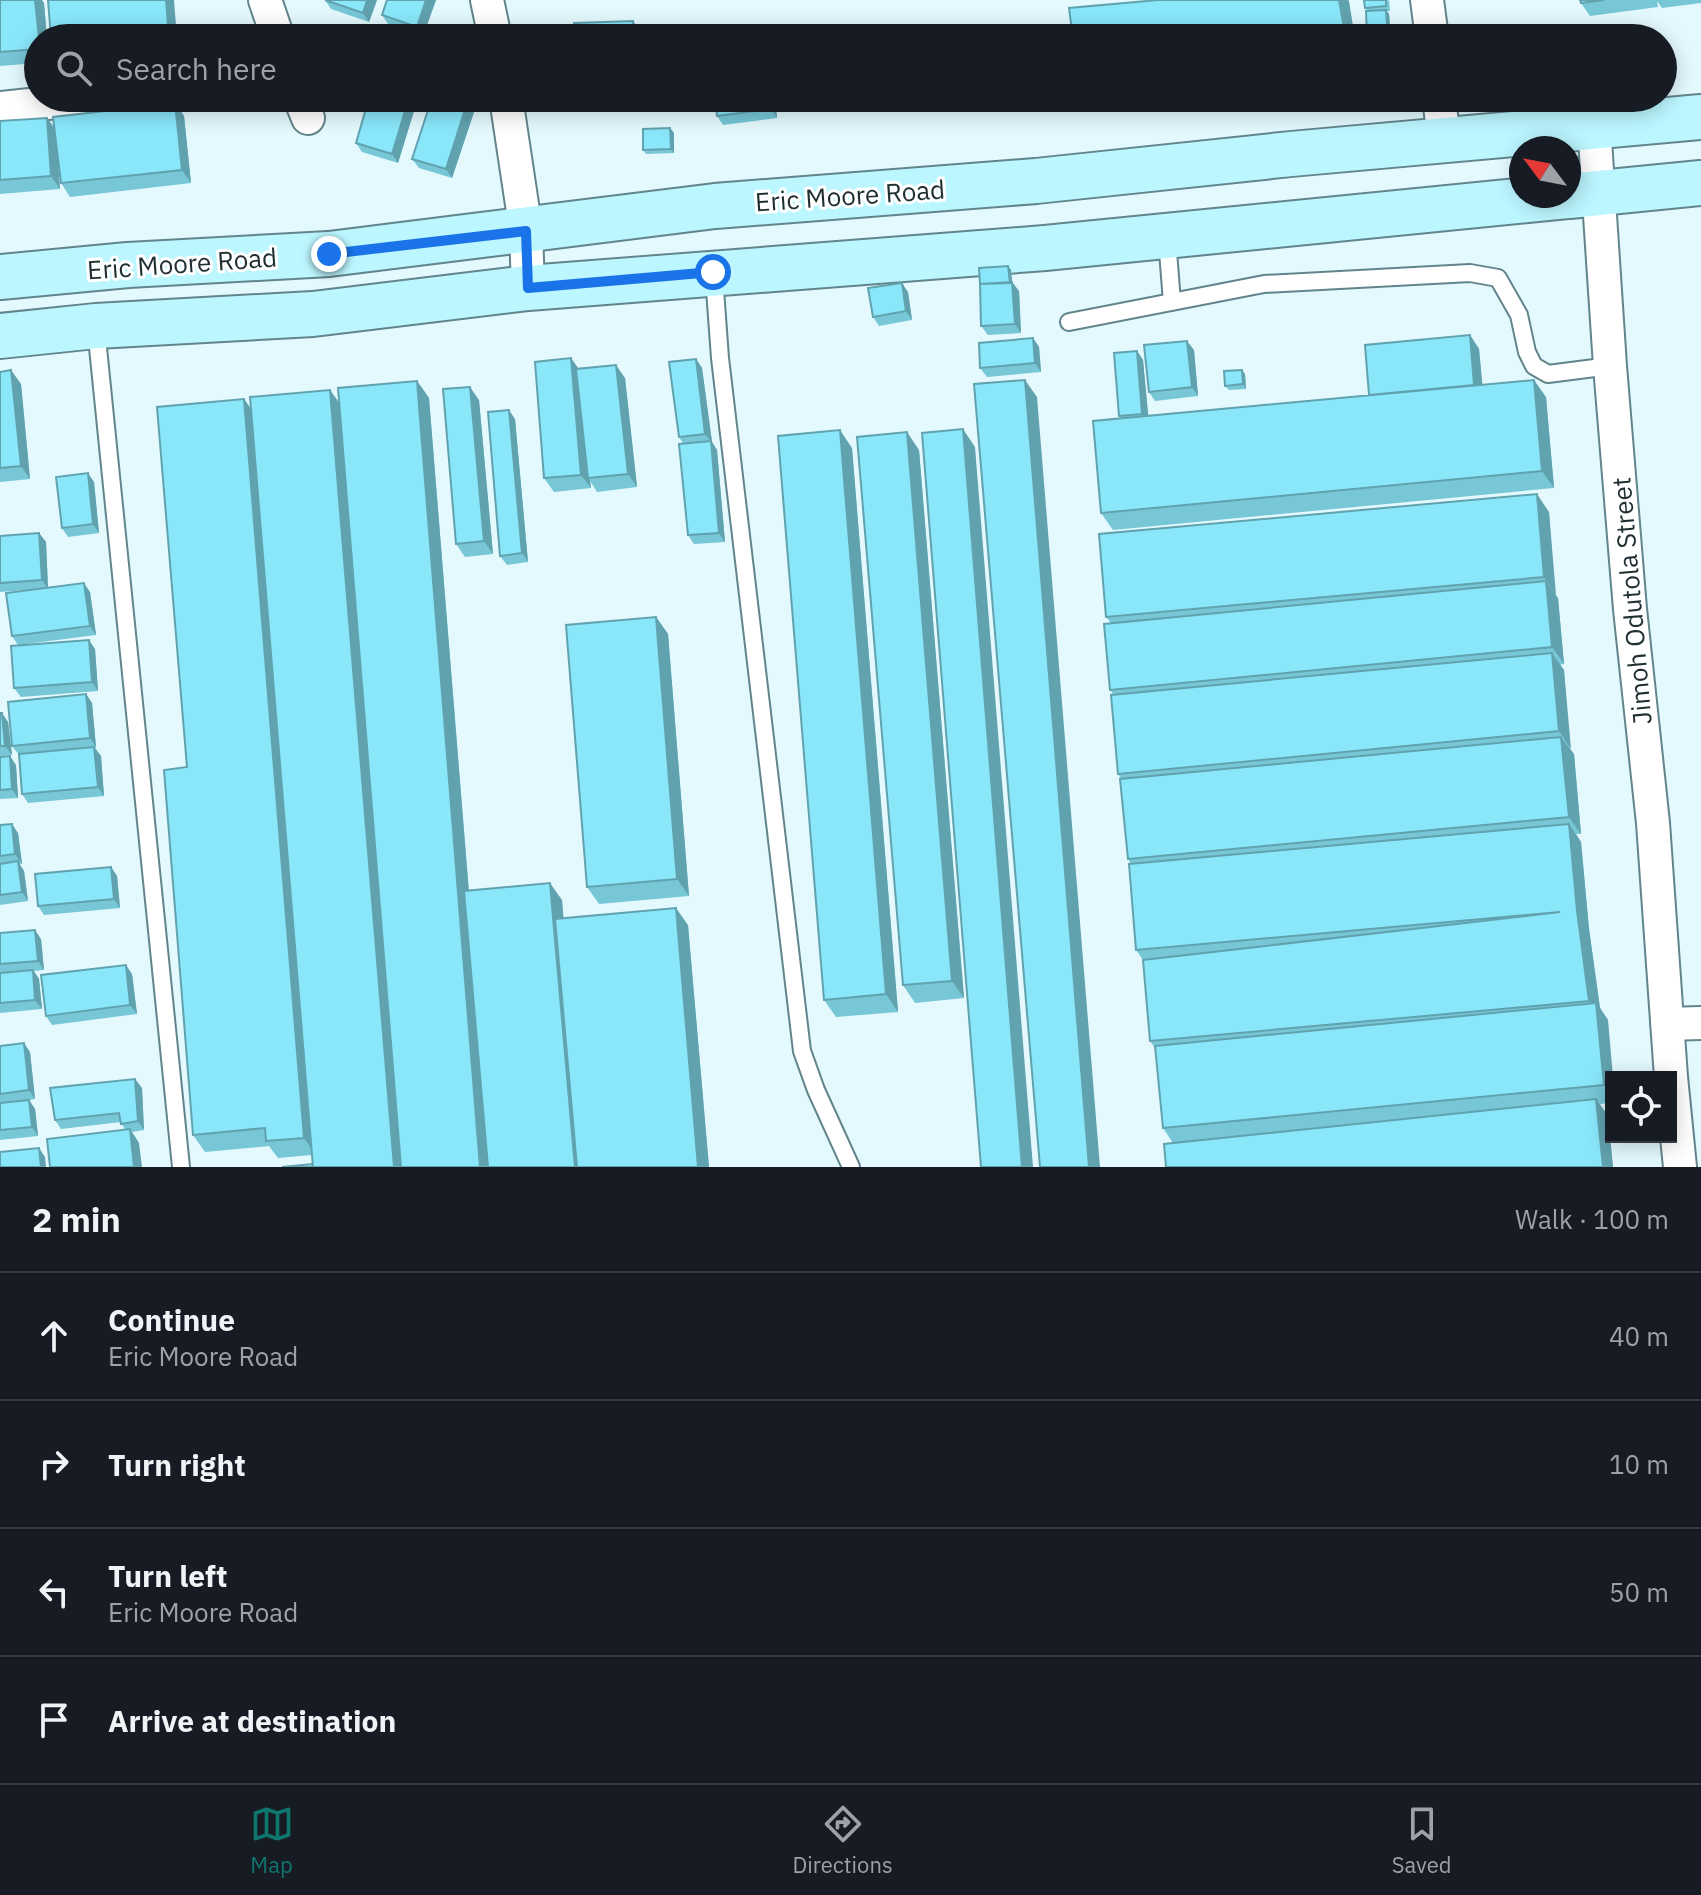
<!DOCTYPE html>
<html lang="en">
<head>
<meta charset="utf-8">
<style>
  body { margin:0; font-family:"IBM Plex Sans",sans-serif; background:#20242c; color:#f1f3f6 }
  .controls { position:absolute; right:24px; bottom:24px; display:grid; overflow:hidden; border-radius:0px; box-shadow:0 4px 20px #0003 }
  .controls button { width:72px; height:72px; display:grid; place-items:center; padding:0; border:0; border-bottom:2px solid #363941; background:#171b24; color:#f1f3f6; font:40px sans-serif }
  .compass { position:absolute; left:1509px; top:136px; width:72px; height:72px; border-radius:50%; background:#171b24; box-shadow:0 4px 20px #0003; rotate:302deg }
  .stop { position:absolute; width:24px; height:24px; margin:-18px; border:6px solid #1a73e8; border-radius:50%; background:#fff }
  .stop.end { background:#1a73e8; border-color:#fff; box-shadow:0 2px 8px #0008 }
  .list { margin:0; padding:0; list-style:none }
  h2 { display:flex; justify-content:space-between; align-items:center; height:104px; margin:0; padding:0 32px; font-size:34px }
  h2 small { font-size:26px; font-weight:400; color:#9ea1a6 }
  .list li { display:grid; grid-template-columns:52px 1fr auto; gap:24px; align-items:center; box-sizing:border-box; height:128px; padding:0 32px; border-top:2px solid #363941 }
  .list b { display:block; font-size:30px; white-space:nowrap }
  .list p { margin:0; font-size:26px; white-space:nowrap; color:#9ea1a6 }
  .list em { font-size:26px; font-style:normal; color:#9ea1a6 }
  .icon { flex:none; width:44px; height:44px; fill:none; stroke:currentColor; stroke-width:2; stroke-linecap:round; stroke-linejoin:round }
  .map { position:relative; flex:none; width:1701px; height:1167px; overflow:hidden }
  .search { position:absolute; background:#171b24; box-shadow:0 4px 20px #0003; left:24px; right:24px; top:24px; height:88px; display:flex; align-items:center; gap:20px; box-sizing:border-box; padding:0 28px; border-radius:44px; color:#9ea1a6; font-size:30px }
  .sheet { height:616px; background:#171b24 }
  nav { display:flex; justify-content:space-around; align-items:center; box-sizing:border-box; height:112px; border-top:2px solid #363941; background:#171b24; font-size:22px; color:#9ea1a6 }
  nav a { display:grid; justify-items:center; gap:4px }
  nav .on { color:#0f766e }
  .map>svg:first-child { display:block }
</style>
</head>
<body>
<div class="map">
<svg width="1701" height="1167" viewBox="0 0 1701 1167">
  <rect width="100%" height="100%" fill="#e3f9fe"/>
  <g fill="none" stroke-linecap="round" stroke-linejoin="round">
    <g stroke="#62848c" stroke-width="20">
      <path id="lane" d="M1167 239 1172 302
        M714 276 720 358 802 1051 816 1090 851 1167
        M1069 322 1264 284 1470 273 1498 278 1519 315 1527 352 1534 366 1548 374 1610 366
        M96 328 181 1167"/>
    </g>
    <g stroke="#62848c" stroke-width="36">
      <path id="street" d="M265 0 278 38
        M487 0 495 38
        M1427 0 1432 38
        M300 98 308 118
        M506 98 526 231 528 288
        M1439 98 1444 139
        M0 108 95 98
        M1594 125 1610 366 1630 609 1653 823 1671 1077
        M1667 1024 1701 1023
        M1671 1077 1680 1167"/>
    </g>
    <g stroke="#62848c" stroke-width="48">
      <path id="secondary" d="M1569 196 1701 183
        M0 277 128 265 329 254 715 206 1036 181 1291 154 1701 117
        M0 336 96 326 313 314 528 288 1045 248 1567 196"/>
    </g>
    <use href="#lane" stroke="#fff" stroke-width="16"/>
    <use href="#street" stroke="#fff" stroke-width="32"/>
    <use href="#secondary" stroke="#bcf6ff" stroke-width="44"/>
  </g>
  <path fill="#77c7d7" d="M0 0 44 3 47 38H38V63L0 66Z
    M325 0H377L369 22 331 9Z
    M436 0 423 36 388 24 382 15Z
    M1389 0 1390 11H1387L1389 14 1391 38H1367V11L1365 8Z
    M1580 0H1701V3L1662 8 1657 1 1658 7 1590 16 1581 3Z
    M369 98H418L398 163 362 152 356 143Z
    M775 98 777 118 723 125 717 116Z
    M1082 98H1218L1092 112Z
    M468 100 475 109 452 178 419 168 412 159Z
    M175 103 184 116 191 183 70 197 61 183 58 164 60 189 0 194V121L47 118 55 128Z
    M670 128 674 133V153L646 154 643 150Z
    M1008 266 1011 270 1012 282 1019 291 1021 333 988 335 981 326Z
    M908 292 912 320 879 326 873 317Z
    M1470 335 1479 349 1482 384 1546 397 1554 488 1113 530 1101 513 1121 418 1119 416 1137 351 1143 360 1148 416 1369 395Z
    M1033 338 1039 347 1041 372 987 377 980 368Z
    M1194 350 1198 396 1155 401 1149 392Z
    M696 359 702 368 712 442 717 450 725 542 694 544 688 535 683 443 679 437Z
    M579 369 625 378 637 487 597 492 590 481 591 488 554 492 544 478Z
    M0 372 21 384 30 479 0 482Z
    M1245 374 1246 389 1229 390 1225 386Z
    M417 381 429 398 469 891 562 900 563 918 688 925 709 1167H282L312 1164V1155L278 1158 269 1146 205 1152 193 1135 187 767 244 399 251 409 330 390 339 403Z
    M479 400 493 554 465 557 456 544Z
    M515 419 528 562 507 565 500 556Z
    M852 448 898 1012 836 1017 824 1000Z
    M919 450 964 998 915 1003 903 985Z
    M94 482 99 533 68 537 62 528Z
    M1549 512 1555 595 1558 598 1564 664 1560 665 1564 670 1570 749 1574 754 1581 834H1576L1581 842 1589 929 1600 1008 1608 1020 1611 1103 1600 1104 1608 1116 1613 1167H1166L1173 1143 1163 1128 1155 1048 1150 1041 1143 960 1136 950 1131 864 1128 859 1121 779 1118 774 1114 695 1110 690 1111 623 1106 617Z
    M39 533 46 542 48 588 90 592 96 635 18 645 12 636 28 590 0 592V536Z
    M656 617 668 634 689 896 599 904 587 887Z
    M95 649 98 691 21 697 14 688Z
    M86 694 92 703 96 747 95 748 101 756 104 796 28 803 22 794 19 755 12 746Z
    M0 713 8 722 12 755 0 756Z
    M0 757 16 765 18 798 0 799Z
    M0 825 18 833 22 864H19L24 871 28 901 0 905Z
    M111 867 117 876 120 908 44 915 38 906Z
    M0 933 41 939 44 970 34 971 39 979 42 1009 0 1013Z
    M132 974 137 1014 52 1025 46 1016Z
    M0 1046 30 1052 35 1099 29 1100 35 1109 38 1136 0 1140Z
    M142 1088 144 1130 132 1132 139 1143 125 1130 121 1122 61 1129 55 1120Z"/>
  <path fill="#61a2af" d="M35 0H42L44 3 47 38H39Z
    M166 0H174L177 38H169Z
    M367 0H377L369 22 363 13Z
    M426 0H436L423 36 417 27Z
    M1339 0H1348L1349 1 1355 38H1346Z
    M1386 10 1389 14 1391 38H1388Z
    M633 21 640 30V38H634Z
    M409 98H418L398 163 392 154Z
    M770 98H775L777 118 771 109Z
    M468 100 475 109 452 178 446 169Z
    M175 103 184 116 191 183 182 170Z
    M47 118 56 131 60 189 51 176Z
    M670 128 674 133V153L671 149Z
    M1008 266 1011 270 1012 282 1019 291 1021 333 1015 324Z
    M902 283 908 292 912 320 906 311Z
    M1470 335 1479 349 1484 401 1475 388Z
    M1033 338 1039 347 1041 372 1035 363Z
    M1187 341 1194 350 1198 396 1192 387Z
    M1137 351 1143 360 1149 423 1142 414Z
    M571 358 581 372 588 478 590 481 591 488 581 475Z
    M696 359 702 368 712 442 717 450 725 542 719 533 711 442 705 434Z
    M616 365 625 378 637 487 628 474Z
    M11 370 21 384 30 479 21 466Z
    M1242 370 1245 374 1246 389 1243 384Z
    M1025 380 1037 397 1100 1167H1089Z
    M1534 380 1546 397 1554 488 1542 471Z
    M417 381 429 398 491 1167H480Z
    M470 387 479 400 493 554 484 541Z
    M330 390 342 407 404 1167H394Z
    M244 399 256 416 316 1155 304 1138Z
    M509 410 515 419 528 562 522 553Z
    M963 429 975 447 1033 1167H1022Z
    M840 430 852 448 898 1012 886 994Z
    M907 432 919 450 964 998 952 981Z
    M88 473 94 482 99 533 93 524Z
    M1537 494 1549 512 1556 595 1544 577Z
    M39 533 46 542 48 589 42 580Z
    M1546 581 1558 598 1564 664 1552 647Z
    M84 583 90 592 96 635 90 626Z
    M656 617 668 634 689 896 677 879Z
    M89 640 95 649 98 691 92 682Z
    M1552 653 1564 670 1571 749 1559 731Z
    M86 694 92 703 96 747 90 738Z
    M2 713 8 722 12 755 5 746Z
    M1561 737 1574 754 1581 834 1569 817Z
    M94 747 101 756 104 796 98 787Z
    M10 756 16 765 18 798 12 789Z
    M12 824 18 833 22 864 15 854Z
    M1569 824 1581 842 1589 929 1600 1008 1608 1020 1613 1077H1611V1096L1604 1085 1597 1012 1589 1001 1577 911Z
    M18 861 24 871 28 901 22 892Z
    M111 867 117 876 120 908 114 899Z
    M550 883 562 900 585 1167H575Z
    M676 908 688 925 709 1167H698Z
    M35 930 41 939 44 970 38 961Z
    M126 965 132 974 137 1014 130 1005Z
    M33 970 39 979 42 1009 35 1000Z
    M24 1043 30 1052 35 1099 29 1090Z
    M135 1079 142 1088 144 1130 138 1121Z
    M1596 1099 1608 1116 1613 1167H1603Z
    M29 1100 35 1109 38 1136 32 1127Z
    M130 1129 139 1143 142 1167H134Z
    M39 1148 45 1157 46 1167H41Z"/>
  <path fill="#8ae7fa" stroke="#61a2af" stroke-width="2" d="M0 0H35L39 38 38 49 0 52Z
    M48 0H166L169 38H51Z
    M325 0H367L363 13Z
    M387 0H426L417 27 382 15Z
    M1158 0H1339L1346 38H1073L1069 8Z
    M1364 0H1386V6L1365 8Z
    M1580 0H1604L1581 3Z
    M1386 10 1388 38H1367L1366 11Z
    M633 21 634 38H575L574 23Z
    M369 98H409L392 154 356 143Z
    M432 98H463L468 100 446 169 412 159Z
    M715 98H770L771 109 717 116Z
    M175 103 182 170 61 183 53 117Z
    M47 118 51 176 0 180V121Z
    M670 128 671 149 643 150V129Z
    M1008 266 1010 283 980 284 979 268Z
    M1012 282 1015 324 981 326 980 284Z
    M902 283 906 311 873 317 868 288Z
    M1470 335 1474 385 1369 395 1365 345Z
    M1033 338 1035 363 980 368 979 343Z
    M1187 341 1192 387 1149 392 1144 345Z
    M1137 351 1142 414 1119 416 1114 353Z
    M571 358 581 475 544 478 535 362Z
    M696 359 705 434 679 437 669 362Z
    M616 365 628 474 588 478 576 369Z
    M11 370 21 466 0 468V372Z
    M1242 370 1243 384 1225 386 1224 371Z
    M1025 380 1089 1167H1040L974 384Z
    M1534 380 1542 471 1101 513 1093 421Z
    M417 381 480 1167H401L338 388Z
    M470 387 484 541 456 544 443 389Z
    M330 390 394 1167H313L250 397Z
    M244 399 304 1138 266 1141 265 1128 193 1135 164 770 187 767 157 407Z
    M509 410 522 553 500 556 488 412Z
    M963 429 1022 1167H981L922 433Z
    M840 430 886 994 824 1000 778 436Z
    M907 432 952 981 903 985 857 437Z
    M711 441 719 533 688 535 679 444Z
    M88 473 93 524 62 528 56 477Z
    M1537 494 1544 577 1106 617 1099 534Z
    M39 533 42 580 0 583V536Z
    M1546 581 1552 647 1110 690 1104 624Z
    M84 583 90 626 12 636 6 593Z
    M656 617 677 879 587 887 566 625Z
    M89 640 92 682 14 688 11 646Z
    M1552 653 1559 731 1118 774 1111 695Z
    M86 694 90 738 12 746 8 702Z
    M0 713H2L5 746H0Z
    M1561 737 1569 817 1128 859 1120 779Z
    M94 747 98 787 22 794 19 754Z
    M10 756 12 789 0 790V757Z
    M12 824 15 854 0 856V825Z
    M1569 824 1577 911 1589 1001 1150 1041 1143 960 1560 912 1136 950 1129 864Z
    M18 861 22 892 0 895V864Z
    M111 867 114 899 38 906 35 874Z
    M550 883 575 1167H488L464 891Z
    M676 908 698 1167H577L555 919Z
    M35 930 38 961 0 964V933Z
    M126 965 130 1005 46 1016 41 975Z
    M33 970 35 1000 0 1003V973Z
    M1596 1003 1604 1085 1163 1128 1155 1046Z
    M24 1043 29 1090 0 1094V1046Z
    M135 1079 138 1121 121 1124 119 1113 55 1120 50 1088Z
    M1596 1099 1603 1167H1166L1164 1144Z
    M29 1100 32 1127 0 1130V1103Z
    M130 1129 134 1167H50L47 1139Z
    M39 1148 41 1167H0V1152Z
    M312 1164 313 1167H282Z"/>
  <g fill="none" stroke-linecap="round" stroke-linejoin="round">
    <path stroke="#1a73e8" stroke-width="10" d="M329 254 526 231 528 288 713 272"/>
  </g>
  <g text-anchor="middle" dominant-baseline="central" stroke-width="6" stroke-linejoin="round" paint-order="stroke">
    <g font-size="26" fill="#1f2e31" stroke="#fff">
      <text transform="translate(850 195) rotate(-4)">Eric Moore Road</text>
      <text transform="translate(182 263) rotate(-4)">Eric Moore Road</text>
      <text transform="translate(1631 601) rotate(-95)">Jimoh Odutola Street</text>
    </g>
  </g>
</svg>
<div class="controls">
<button><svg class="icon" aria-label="locate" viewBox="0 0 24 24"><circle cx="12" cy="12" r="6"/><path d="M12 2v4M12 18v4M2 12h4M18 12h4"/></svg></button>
</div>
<svg class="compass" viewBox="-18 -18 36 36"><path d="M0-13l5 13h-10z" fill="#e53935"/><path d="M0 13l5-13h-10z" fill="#9ea1a6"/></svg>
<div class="stop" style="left:713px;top:272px"></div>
<div class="stop end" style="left:329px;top:254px"></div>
<div class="search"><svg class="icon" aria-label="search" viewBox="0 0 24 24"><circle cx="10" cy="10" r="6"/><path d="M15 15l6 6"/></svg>Search here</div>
</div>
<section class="sheet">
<h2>2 min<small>Walk · 100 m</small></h2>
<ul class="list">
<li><svg class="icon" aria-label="ahead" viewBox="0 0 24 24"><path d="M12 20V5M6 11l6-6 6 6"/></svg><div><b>Continue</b><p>Eric Moore Road</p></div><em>40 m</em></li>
<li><svg class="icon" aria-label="right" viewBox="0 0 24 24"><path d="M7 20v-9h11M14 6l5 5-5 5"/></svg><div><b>Turn right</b></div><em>10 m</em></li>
<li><svg class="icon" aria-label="left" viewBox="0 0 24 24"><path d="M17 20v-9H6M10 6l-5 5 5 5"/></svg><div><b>Turn left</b><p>Eric Moore Road</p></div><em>50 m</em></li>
<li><svg class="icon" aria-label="arrive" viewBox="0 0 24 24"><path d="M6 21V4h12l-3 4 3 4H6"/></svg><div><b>Arrive at destination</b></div></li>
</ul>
</section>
<nav>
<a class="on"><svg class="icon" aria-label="map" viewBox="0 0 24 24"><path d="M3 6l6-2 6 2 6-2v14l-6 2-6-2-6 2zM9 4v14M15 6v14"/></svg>Map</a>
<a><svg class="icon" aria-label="directions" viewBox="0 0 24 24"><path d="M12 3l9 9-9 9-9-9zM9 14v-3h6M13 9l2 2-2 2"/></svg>Directions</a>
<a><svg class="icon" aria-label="saved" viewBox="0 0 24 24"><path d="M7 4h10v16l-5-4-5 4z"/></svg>Saved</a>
</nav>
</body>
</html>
